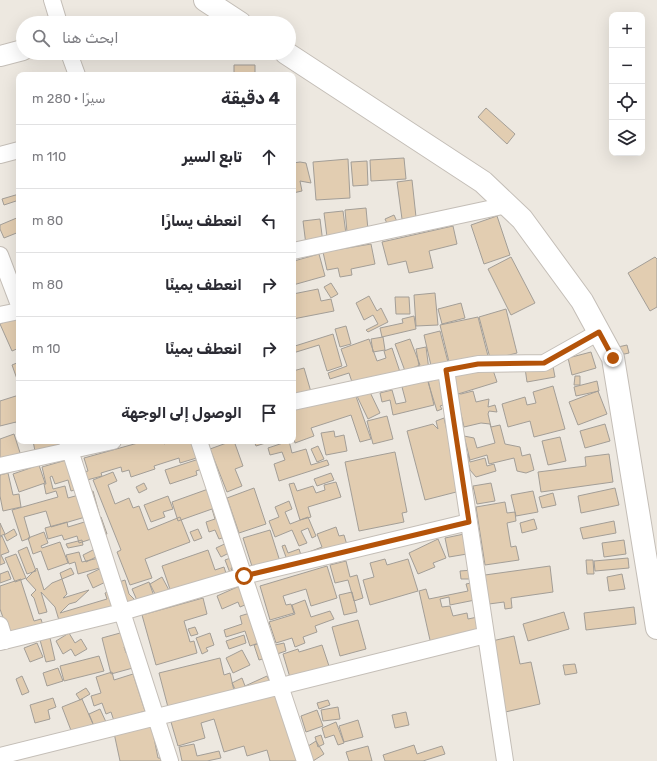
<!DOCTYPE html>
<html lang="ar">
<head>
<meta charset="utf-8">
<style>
  body { margin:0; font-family:Rubik,"Noto Sans Arabic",sans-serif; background:#f7f7f7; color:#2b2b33; direction:rtl }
  .controls { position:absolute; right:12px; top:12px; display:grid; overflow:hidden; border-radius:8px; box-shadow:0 4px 16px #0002 }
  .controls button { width:36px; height:36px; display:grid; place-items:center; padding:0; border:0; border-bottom:1px solid #e1e1e2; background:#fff; color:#2b2b33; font:20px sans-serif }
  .stop { position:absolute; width:12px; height:12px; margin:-9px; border:3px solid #b45309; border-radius:50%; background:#fff }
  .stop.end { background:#b45309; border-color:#fff; box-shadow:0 1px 4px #0008 }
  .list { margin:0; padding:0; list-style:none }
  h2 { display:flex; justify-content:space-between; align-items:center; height:52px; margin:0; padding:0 16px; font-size:17px }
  h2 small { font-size:13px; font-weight:400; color:#7c7c81 }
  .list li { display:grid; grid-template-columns:26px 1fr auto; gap:12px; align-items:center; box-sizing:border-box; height:64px; padding:0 16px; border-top:1px solid #e1e1e2 }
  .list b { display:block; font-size:15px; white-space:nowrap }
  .list em { font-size:13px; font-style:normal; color:#7c7c81 }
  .icon { flex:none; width:22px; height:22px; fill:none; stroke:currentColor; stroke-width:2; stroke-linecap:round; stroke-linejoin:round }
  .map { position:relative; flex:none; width:657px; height:761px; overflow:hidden; direction:ltr }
  .search { position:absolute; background:#fff; box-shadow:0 4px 16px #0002; left:16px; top:16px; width:280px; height:44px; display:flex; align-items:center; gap:10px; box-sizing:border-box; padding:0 14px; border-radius:22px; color:#7c7c81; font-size:15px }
  .panel { position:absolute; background:#fff; box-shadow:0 4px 16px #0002; left:16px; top:72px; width:280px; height:372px; border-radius:8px; direction:rtl }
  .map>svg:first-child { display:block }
</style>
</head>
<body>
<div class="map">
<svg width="657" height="761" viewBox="0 0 657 761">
  <rect width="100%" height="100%" fill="#ede8e0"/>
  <path fill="#e2cdb1" stroke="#a39e97" d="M234 65H255V75H234Z
    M486 108 515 134 507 144 478 117Z
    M404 158 406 179 371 181 370 160Z
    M348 159 350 198 316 200 313 162Z
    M367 161 368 185 353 186 351 162Z
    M300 162 306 163 311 183 300 181 302 191 293 193V163Z
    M412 180 416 217 402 219 397 182Z
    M19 194V200L4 205 2 199Z
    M366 208 368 230 347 232 345 210Z
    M343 211 346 234 327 237 324 213Z
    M394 215 399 226 390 230 385 219Z
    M497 216 510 255 484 264 471 225Z
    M19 217V232L4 238 0 229V225Z
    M320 219 323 243 306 245 303 221Z
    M453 226 457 244 429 251 433 268 409 273 406 261 388 265 382 242Z
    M371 244 375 264 351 269 352 275 340 277 338 268 327 270 323 252Z
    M319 254 325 276 293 285V258L294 261Z
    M511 257 535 303 511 315 488 269Z
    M655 257 657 259V307L650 311 628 273Z
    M331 283 338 294 331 298 324 287Z
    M318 289 321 301 331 299 334 311 293 319V294Z
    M435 293 438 325 416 326 414 295Z
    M369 296 377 311 381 308 388 322 368 332 366 330 378 324 373 315 364 320 356 303Z
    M395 297H409L410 314H396Z
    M461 303 465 318 442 324 438 309Z
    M506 309 517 353 497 358H490L479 317Z
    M19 315V348L12 351 0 324Z
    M414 316 416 329 382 337 380 328 403 323 402 319Z
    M478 317 488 356 450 366 440 325Z
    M346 326 351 344 340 347 335 329Z
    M440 331 449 366 432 370 424 335Z
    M333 334 342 366 327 371 319 345 293 353V339L295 346Z
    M383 337 385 350 373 352 371 339Z
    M369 339 377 361 386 358 384 351 392 348 400 372 354 388 349 373 330 379 328 373 347 366 341 349Z
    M410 339 420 365 405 371 395 344Z
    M627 345 629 353 620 355 618 347Z
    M426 347 429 370 420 371 416 349Z
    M591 352 596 368 572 375 568 358Z
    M551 356 555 377 527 382 524 361Z
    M19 362V379H17L12 365Z
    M491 364 497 382 458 394 453 376Z
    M304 368 311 392 293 397V371Z
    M448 376 456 401 440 406 442 409 437 411 428 382Z
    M575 376H580V385H574Z
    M428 380 434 405 393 415 390 400 382 402 380 393 392 390 396 404 406 402 402 387Z
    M597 381 599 391 576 396 574 387Z
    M553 386 565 429 534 437 530 421 508 427 502 404 525 397 527 405 536 403 533 392Z
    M353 388 371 439 360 442 351 415 311 428 314 436 295 443 293 435V408Z
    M368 388 380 413 368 419 356 394Z
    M473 391 476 402 489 399 488 407 495 405 497 412 489 411 488 414 491 427 500 425 505 444 520 447 522 456 530 454 534 470 526 473 517 471 514 458 489 464 487 455 470 460 464 436 474 438 477 448 495 443 490 424 481 423 464 427 456 393 461 394Z
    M598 391 607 414 578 425 569 402Z
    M19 395V432L16 422 0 426V401Z
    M387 416 393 439 373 444 367 421Z
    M444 418 447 431 468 455 470 462 485 458 487 466 494 464 496 471 476 477 470 470 469 465 459 467 464 490 425 500 407 431 433 424 438 429 436 421Z
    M605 424 610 441 585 448 580 431Z
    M334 431 335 437 344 435 347 451 326 455 321 433Z
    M14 434 23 462 0 466V439Z
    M560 437 566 461 548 465 542 441Z
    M33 441H64L66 451H35Z
    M145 441H164V444L171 441H196L200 457 180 463 179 458 154 466 155 469 131 477 129 470 122 472 121 467 101 473 102 476 87 480 84 472 88 471 84 458Z
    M232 441H234L243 466 235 469 242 486 227 492 210 449Z
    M254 441H272L256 446Z
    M289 441 292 453 306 449 311 465 327 460 329 465 279 481 274 464 285 460 282 452 270 455 268 448Z
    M318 446 324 459 317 462 311 449Z
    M395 452 407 512 402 513 404 522 359 531 345 462Z
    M609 454 613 482 541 492 538 472 586 466 585 457Z
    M77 457 85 487 71 491 68 480 55 484 52 476 50 477 53 489 65 486 68 498 93 491 99 513 51 527 46 511 24 517 30 538 22 541 12 510 58 497 56 491 46 494 44 484H46L42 467Z
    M202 458 205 468 196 471 197 475 170 484 165 470Z
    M39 465 45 483 19 492 13 474Z
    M113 472 117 481 108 485 115 504 129 498 133 508 139 506 148 530 180 517 190 542 145 559 152 578 130 585 117 552 121 550 93 480Z
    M8 473 13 495 19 494 21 507 3 511 0 496V475Z
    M331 473 334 480 317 486 314 479Z
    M336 482 341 497 308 507 311 517 300 520 289 484 294 483 297 491 313 486 316 493 325 490 324 485Z
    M144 483 147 489 139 493 136 487Z
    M491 483 495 501 477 504 473 486Z
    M211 488 228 536 219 539 215 530 209 532 206 522 215 519 212 509 178 521 172 502Z
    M254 488 266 524 239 533 227 498Z
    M615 488 619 505 581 513 578 496Z
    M533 491 538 512 516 516 511 495Z
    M553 493 556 505 542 508 539 497Z
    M168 496 173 509 163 512 165 517 151 522 144 505Z
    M289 501 292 509 285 512 290 524 308 517 316 536 312 538 308 528 301 531 307 543 299 546 292 530 275 537 269 521 279 517 275 507Z
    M505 502 507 513 515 512 516 521 507 523 511 547 516 546 519 560 485 565 476 507Z
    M101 517 107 534 79 543 77 536 64 540 62 535 48 539 45 528 67 522 68 527Z
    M534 519 537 529 522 533 520 523Z
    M614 521 616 533 583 539 580 528Z
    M0 523 5 534 0 536Z
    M336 527 339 536 344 535 347 545 291 571 282 546 285 545 288 553 299 549 301 555 322 547 317 534Z
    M14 529 17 535 7 541 4 535Z
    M198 529 202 538 194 541 190 532Z
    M270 530 283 571 256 579 243 538Z
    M44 532 48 543 41 546 42 548 60 542 68 563 48 570 41 551 33 554 28 538Z
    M469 533 473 553 449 557 445 538Z
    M2 536 9 552 1 555 5 563 0 565V537Z
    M438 539 446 558 433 563 435 567 418 574 409 553Z
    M82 540 83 545 68 548 66 544Z
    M624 540 626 554 604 557 602 543Z
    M231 541 235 550 221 557 216 548Z
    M105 544 108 551 86 562 83 555Z
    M27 547 36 571 27 574 18 551Z
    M208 550 215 570 224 567 229 583 173 598 162 566Z
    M79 552 82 562 111 555 114 564 78 574 75 562 69 564 66 555Z
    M16 554 26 578 15 582 5 558Z
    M236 556 239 565 231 568 234 577 232 578 225 560Z
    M628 558 629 568 595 571 594 561Z
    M385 559 387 565 408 559 418 591 370 605 363 580 374 577 370 563Z
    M586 560H593L594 574H587Z
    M346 561 350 577 357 575 363 598 354 601 348 580 335 583 330 565Z
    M110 564 116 577 93 588 87 575Z
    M327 566 337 598 311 606 306 589 283 596 286 605 291 604 294 613 270 620 260 586Z
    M550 566 553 592 511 598 512 608 505 609 504 602 489 604 485 575Z
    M37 568 44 590 52 583 62 579 67 594 63 598 89 590 76 602 69 604 60 613 107 599 105 593 114 590 113 584 125 580 129 594 139 604 61 627 55 607 41 592 47 612 39 614 34 598 31 595 36 590 26 579Z
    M71 568 74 574 62 579 60 573Z
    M473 570 474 579H461L460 571Z
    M8 571 11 579 0 583V574Z
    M622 574 625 589 609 591 607 577Z
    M162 577 171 594 158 600 150 584Z
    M21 579V581L34 621 41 619 44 629 11 640 0 609V586Z
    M149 582 155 599 139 605 132 589Z
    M476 582 480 599 450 605 449 597 440 599 442 607 450 606 453 616 467 613 468 619 487 615 492 641 514 636 520 664 531 662 540 704 501 713 484 637 432 649 419 591 426 589 429 599 468 591 466 584Z
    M244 584 252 602 240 607 238 602 222 609 217 596Z
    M352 592 357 612 344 615 339 595Z
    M203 598 207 614 184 621 190 642 194 641 197 653 156 665 142 615Z
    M305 600 311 617 330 611 334 619 315 626 317 632 303 637 305 643 295 647 292 638 276 643 269 622 295 614 292 605Z
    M634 607 636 624 586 630 584 613Z
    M260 610 270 639 250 646 245 631 226 637 224 630 242 624 240 616Z
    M564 612 569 629 528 641 523 624Z
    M358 620 366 649 340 656 332 627Z
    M195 627 198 634 191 636 188 629Z
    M131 630 135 644 124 647 126 653 136 650 140 666 111 674 102 638Z
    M69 633 75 643 81 639 87 649 75 656 71 649 63 654 56 641Z
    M210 633 214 645 206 648 208 651 202 654 196 638Z
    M244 635 246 643 229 649 226 641Z
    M50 638 55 660 46 662 40 640Z
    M268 641 273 656 259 660 254 645Z
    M37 643 43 657 30 662 24 648Z
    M284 643 286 651 277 654 275 645Z
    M322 645 330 669 291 681 283 654 298 649 299 652Z
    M242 650 250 665 233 673 226 658Z
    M99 656 104 671 64 681 60 666Z
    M220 658 224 675 230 673 235 695 169 711 159 673Z
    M575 664 577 673 565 675 563 665Z
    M58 668 63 681 47 686 43 673Z
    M112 672 114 680 133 674 145 711 114 721 111 712 106 714 102 703 94 706 91 696 101 693 96 677Z
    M22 676 29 692 22 695 16 679Z
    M267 676 270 682 239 697 232 683 242 678 245 686Z
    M86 688 90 694 80 700 76 694Z
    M283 691 299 761H270L267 750 247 756 244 746 224 752 214 719 201 723 205 738 178 746 171 722Z
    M53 698 56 707 48 710 50 719 35 723 30 705Z
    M82 699 93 724 72 733 62 707Z
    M328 700 330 705 319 709 317 703Z
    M338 707 340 719 323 721 321 710Z
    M100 709 106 722 94 726 89 714Z
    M317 710 323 726 306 732 301 716Z
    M406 712 409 725 395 728 392 715Z
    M358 720 363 737 344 742 339 726Z
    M336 722 344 743 338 745 334 735 325 738 322 728Z
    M158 724 160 736 154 738 158 758H160L161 761H120L114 733Z
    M321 735 324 744 318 747 315 737Z
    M316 741 324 754 313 761 305 748Z
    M194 744 197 756 219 751 221 758 207 761H182L179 747Z
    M414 745 417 754 442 746 445 754 423 761H385L383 755Z
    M368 746 372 761H349L346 752Z"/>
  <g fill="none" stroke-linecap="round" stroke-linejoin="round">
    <g stroke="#c4beb7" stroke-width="18">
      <path id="minor" d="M52 0 59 23
        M69 53 77 75
        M0 155 19 150
        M293 251 507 205
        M0 255 19 305
        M0 315 19 311
        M446 370 505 761
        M293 402 418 375 478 364 544 363 599 332
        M67 441 170 761
        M199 441 305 761
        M0 466 113 441
        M0 625 5 641
        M0 642 122 612 244 576 469 522
        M0 756 486 635"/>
    </g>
    <g stroke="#c4beb7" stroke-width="22">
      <path id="tertiary" d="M0 56 23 50"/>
    </g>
    <g stroke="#c4beb7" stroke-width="24">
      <path id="secondary" d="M205 0 240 23
        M286 53 483 182 522 219 582 301 613 358 657 628"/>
    </g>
    <use href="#minor" stroke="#fff" stroke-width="16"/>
    <use href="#tertiary" stroke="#fff" stroke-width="20"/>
    <use href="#secondary" stroke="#fff" stroke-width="22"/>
  </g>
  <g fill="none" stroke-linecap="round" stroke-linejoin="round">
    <path stroke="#b45309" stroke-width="5" d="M244 576 469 522 446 370 478 364 544 363 599 332 613 358"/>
  </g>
</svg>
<div class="controls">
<button>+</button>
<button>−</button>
<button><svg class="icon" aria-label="locate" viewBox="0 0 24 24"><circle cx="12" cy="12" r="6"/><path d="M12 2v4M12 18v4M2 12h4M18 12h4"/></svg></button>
<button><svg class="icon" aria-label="layers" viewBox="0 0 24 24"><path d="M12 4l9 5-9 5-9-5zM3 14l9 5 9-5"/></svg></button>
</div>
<div class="stop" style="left:244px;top:576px"></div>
<div class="stop end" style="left:613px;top:358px"></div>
<div class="search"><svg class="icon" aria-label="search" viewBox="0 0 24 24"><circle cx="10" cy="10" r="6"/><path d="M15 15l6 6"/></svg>ابحث هنا</div>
<section class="panel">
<h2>4 دقيقة<small>سيرًا · 280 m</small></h2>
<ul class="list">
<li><svg class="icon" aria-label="ahead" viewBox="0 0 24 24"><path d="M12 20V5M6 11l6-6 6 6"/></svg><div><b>تابع السير</b></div><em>110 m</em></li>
<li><svg class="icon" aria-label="left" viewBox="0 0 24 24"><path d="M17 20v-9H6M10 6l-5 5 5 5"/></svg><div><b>انعطف يسارًا</b></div><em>80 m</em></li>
<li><svg class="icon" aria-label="right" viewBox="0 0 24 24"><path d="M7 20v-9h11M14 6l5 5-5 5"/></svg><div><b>انعطف يمينًا</b></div><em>80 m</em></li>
<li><svg class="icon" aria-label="right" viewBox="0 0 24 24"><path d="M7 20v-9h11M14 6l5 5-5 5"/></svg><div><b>انعطف يمينًا</b></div><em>10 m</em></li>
<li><svg class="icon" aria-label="arrive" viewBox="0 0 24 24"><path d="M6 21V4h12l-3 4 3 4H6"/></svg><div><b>الوصول إلى الوجهة</b></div></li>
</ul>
</section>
</div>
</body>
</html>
